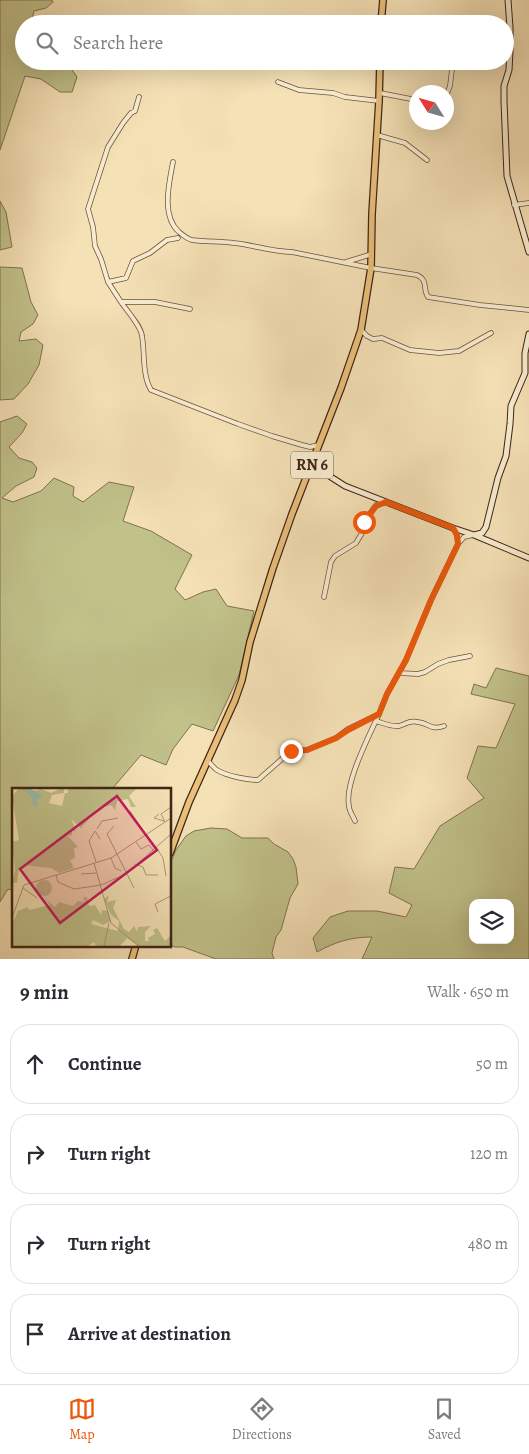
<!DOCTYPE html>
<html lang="en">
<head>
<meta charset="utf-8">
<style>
  body { margin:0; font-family:Alegreya,serif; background:#f7f7f7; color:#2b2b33 }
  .controls { position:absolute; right:15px; bottom:15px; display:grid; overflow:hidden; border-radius:10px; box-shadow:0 5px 20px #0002 }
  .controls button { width:45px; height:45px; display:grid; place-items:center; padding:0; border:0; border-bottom:1px solid #e1e1e2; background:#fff; color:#2b2b33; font:25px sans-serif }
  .compass { position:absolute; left:409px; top:85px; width:45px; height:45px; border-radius:50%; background:#fff; box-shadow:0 5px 20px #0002; rotate:307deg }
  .stop { position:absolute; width:15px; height:15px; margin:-11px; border:4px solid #ea580c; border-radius:50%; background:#fff }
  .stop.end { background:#ea580c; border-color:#fff; box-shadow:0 1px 5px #0008 }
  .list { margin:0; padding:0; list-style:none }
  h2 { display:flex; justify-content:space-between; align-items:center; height:65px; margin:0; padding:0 20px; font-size:21px }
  h2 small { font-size:16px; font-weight:400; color:#7c7c81 }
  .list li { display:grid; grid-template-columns:32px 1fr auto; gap:15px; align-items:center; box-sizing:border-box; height:80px; margin:0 10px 10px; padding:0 10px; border:1px solid #e1e1e2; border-radius:20px }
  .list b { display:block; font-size:19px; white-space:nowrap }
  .list em { font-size:16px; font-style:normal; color:#7c7c81 }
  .icon { flex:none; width:28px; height:28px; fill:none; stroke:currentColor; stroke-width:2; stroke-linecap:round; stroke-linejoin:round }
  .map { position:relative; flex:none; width:529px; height:959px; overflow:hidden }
  .search { position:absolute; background:#fff; box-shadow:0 5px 20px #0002; left:15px; right:15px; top:15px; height:55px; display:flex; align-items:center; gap:12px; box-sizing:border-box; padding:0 18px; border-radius:28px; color:#7c7c81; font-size:19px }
  .sheet { height:425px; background:#fff }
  nav { display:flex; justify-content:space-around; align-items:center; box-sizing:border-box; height:70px; border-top:1px solid #e1e1e2; background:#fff; font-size:14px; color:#7c7c81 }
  nav a { display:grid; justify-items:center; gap:2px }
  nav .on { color:#ea580c }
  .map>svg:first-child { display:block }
</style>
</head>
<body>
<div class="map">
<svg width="529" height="959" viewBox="0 0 529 959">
  <rect width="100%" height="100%" fill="#f5e1b6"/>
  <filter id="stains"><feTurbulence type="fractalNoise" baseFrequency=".004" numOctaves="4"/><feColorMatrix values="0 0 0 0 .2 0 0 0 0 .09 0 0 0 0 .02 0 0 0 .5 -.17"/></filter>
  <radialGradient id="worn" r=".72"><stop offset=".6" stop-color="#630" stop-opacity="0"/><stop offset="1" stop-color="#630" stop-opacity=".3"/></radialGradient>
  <path fill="#c1c18a" stroke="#807250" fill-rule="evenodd" d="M0 0H52L53 2 46 8 34 11 31 22 39 24H24V61H66L77 77 72 92H60L41 79 25 76 0 150Z
    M0 201 6 212 12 247 0 250Z
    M0 267 22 268 31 302 38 315 33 324 21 332 19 341 36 339 43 345 39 365 28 384 14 399 0 400Z
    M17 416 27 424 22 433 9 447 19 458 32 462 37 468 34 477 16 486 2 498 13 502 41 491 54 478 74 487 73 496 83 502 109 482 134 487 123 521 151 531 192 555 175 589 185 600 203 592 216 589 227 606 254 611 239 675 213 731 192 724 173 749 166 765 141 755 112 789H14V891L8 889 0 902V422Z
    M496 668 529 676V959H362L372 937C351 937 335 942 317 952L313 938 330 917 348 911H377L406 917 412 905 389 893 395 867 414 869 440 826 484 798 467 778 478 746 496 748 515 704 471 694 474 684 486 688ZM473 903H510V940H473Z
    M211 828 227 829 242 838H268L274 844 288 852 293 859 296 867 298 884 290 898 281 930 276 937 272 953 274 959H216L183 947H175L170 945V864L176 850 186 836 194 831Z"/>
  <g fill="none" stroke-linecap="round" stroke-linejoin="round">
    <g stroke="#6c533d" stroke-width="5.5">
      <path id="street" d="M278 82 299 90 333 93 345 97 379 101
        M380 93 416 100
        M446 96 450 86 453 61
        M377 135 405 143 427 160
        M173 162C169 183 161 216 179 232 183 235 187 239 192 240 206 242 220 241 234 243 254 245 272 252 292 252L371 268 417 275C429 281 422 288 428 297L480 305 529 310
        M514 205 529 203
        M346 262 372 254
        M108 282 101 259 95 246 93 227 88 209 108 147 123 123 131 113 135 111 139 97
        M121 302 108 282 126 278 133 261 150 253 167 240 178 238
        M190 309 155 302H121C127 311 141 326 142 336 145 353 142 375 151 390L238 424 272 436 302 445 310 447 319 445
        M361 330 367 336 373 339 382 338 410 350 439 353 459 351 491 333
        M453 528 457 535 458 544
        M324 597 331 562 335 556 356 543 362 533 364 522 376 505 385 502
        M399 673 418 674 425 672 438 664 449 660 470 656
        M376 721C383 723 391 727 399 726 407 724 408 720 418 722 429 723 431 731 444 726
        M208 761C211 764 214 768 217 770 227 776 247 780 258 780L291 751 307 750 336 738 348 729 379 714 387 694 406 660 431 600 458 544 464 537 473 535
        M355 821C353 816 349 811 349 806 344 784 369 736 379 714"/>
    </g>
    <g stroke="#3f2415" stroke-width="7">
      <path id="secondary" d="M508 0 510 27V51L509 70 504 86V101L507 176 529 252
        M312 465 345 486 453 528 474 535 529 558
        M474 535 482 533 486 527 498 478 506 456 510 424 511 406 525 373V353L529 334"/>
    </g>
    <g stroke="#3f2415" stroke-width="8">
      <path id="primary" d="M381 24 383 0
        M170 853 189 802 235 700 242 680 250 642 273 568 292 514 341 388 361 330 371 268 372 214 379 101 380 61
        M132 959 136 945"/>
    </g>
    <use href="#street" stroke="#f8ecd0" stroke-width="4"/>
    <use href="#secondary" stroke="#f8ecd0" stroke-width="5"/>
    <use href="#primary" stroke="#eac07b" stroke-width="5.5"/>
  </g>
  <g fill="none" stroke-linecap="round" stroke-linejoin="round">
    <path stroke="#ea580c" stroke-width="6" d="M291 751 307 750 336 738 348 730 379 714 387 694 406 660 431 600 458 544 457 535 453 528 386 502 376 506 364 522"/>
  </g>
  <g text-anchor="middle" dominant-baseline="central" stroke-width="4" stroke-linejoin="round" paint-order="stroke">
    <rect fill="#f8ecd0" stroke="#76604d" stroke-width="1" x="291" y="451.5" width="42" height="27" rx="4"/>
    <g font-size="16" font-weight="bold" fill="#3f2415">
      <text x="312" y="465">RN 6</text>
    </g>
  </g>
  <g transform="translate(12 788)">
    <rect width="159" height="159" fill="#f5e1b6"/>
    <path d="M6 1H12L25 13 27 7 15 1 23 3 29 1 39 5 48 1H124L117 8 124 19H119L116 11 105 13 103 22 99 17 85 21 69 40 59 31 64 43H60V48L55 47 66 59 62 60 63 70 58 72 62 80 47 85 39 80 11 77 7 80 5 95H0L3 82 0 54 7 52 0 9ZM52 1H56V5H53L50 18 37 15 40 7 52 5ZM24 100a8 8 0 1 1 16 0a8 8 0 1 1-16 0ZM97 107 95 114 104 112 101 120 112 141 117 144 122 138 125 143 126 139 139 138 133 144V153H137L136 150 143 146 141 142 145 140 153 153 159 147V158H126L115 150 108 158H84L82 154 76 158H0V136L6 123 16 119 17 122 38 117 34 111 43 119 47 114 61 118 66 113 73 114 71 109H75L77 118 83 117 89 127 90 122 96 123 99 133 91 137 81 132 79 136 106 143 107 133 99 127 92 111Z" fill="#c1c18a" fill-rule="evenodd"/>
    <path d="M11 1H19L30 7 25 13 26 18H21L20 10Z" fill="#9cbeae"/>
    <path fill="none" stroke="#ac9576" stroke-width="1" d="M118 23 134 47M147 26 142 30 152 33M153 34 149 26 159 19M102 38 95 46 122 100M85 41 90 33 106 30M124 54 129 61 137 57 141 62M144 59 151 70 154 88M99 70 103 80 109 83M84 74 77 53 83 43 88 51M82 75 99 135 127 158M123 76 131 79 134 87H146M69 86 84 85M44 87 46 94 62 101 89 97 114 86 159 46M11 100 25 110M146 124 143 116 159 108M0 130 12 97 99 70 159 30M92 158 97 135"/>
    <path fill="#c2185b" fill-opacity="0.15" stroke="#c2185b" stroke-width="2.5" d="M105 8 145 62 48 135 8 81Z"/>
    <rect width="159" height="159" fill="none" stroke="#3f2415" stroke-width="2.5"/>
  </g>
  <rect width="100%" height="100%" filter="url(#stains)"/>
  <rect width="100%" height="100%" fill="url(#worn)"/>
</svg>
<div class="controls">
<button><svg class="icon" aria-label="layers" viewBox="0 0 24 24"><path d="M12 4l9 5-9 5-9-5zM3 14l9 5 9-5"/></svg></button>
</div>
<svg class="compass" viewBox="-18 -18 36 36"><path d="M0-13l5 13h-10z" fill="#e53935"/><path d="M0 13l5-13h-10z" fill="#7c7c81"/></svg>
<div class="stop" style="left:364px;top:522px"></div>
<div class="stop end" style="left:291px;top:751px"></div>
<div class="search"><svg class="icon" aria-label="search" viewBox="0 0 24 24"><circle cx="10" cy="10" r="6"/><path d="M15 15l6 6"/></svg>Search here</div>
</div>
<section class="sheet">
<h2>9 min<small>Walk · 650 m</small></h2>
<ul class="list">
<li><svg class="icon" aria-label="ahead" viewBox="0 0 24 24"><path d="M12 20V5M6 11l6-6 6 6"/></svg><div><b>Continue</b></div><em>50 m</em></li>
<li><svg class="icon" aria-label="right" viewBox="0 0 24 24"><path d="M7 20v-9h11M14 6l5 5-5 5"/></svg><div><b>Turn right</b></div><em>120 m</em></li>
<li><svg class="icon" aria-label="right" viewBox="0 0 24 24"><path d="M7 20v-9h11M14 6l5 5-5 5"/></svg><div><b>Turn right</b></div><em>480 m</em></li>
<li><svg class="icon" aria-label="arrive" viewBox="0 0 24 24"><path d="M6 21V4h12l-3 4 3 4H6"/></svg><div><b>Arrive at destination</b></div></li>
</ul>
</section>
<nav>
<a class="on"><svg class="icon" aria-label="map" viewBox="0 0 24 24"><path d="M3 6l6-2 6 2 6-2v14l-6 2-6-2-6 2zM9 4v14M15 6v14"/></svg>Map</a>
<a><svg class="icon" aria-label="directions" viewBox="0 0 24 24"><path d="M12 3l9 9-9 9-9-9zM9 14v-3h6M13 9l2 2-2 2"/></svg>Directions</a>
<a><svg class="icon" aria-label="saved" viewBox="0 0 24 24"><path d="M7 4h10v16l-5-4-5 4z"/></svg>Saved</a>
</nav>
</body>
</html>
